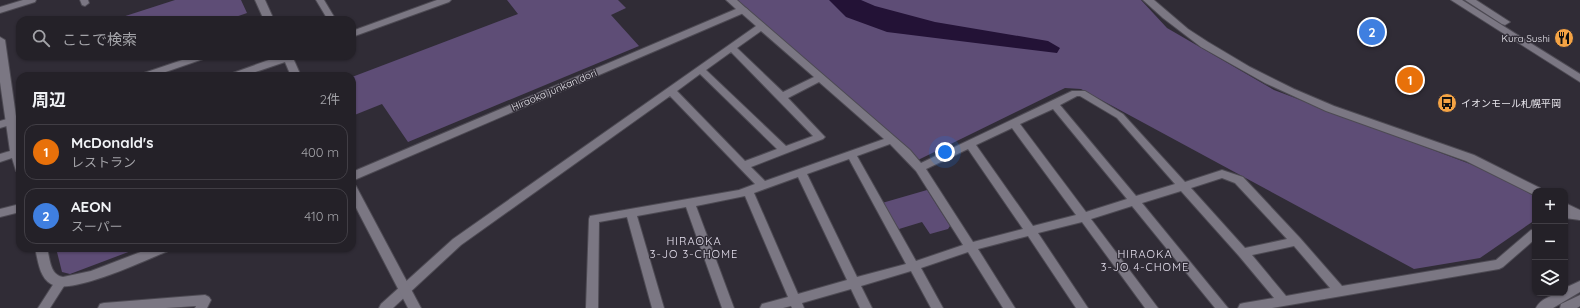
<!DOCTYPE html>
<html lang="ja">
<head>
<meta charset="utf-8">
<style>
  body { margin:0; font-family:Quicksand,"Noto Sans JP",sans-serif; background:#2c2930; color:#f1f3f6 }
  .controls { position:absolute; right:12px; bottom:12px; display:grid; overflow:hidden; border-radius:8px; box-shadow:0 1px 3px #0004 }
  .controls button { width:36px; height:36px; display:grid; place-items:center; padding:0; border:0; border-bottom:1px solid #413e45; background:#242128; color:#f1f3f6; font:20px sans-serif }
  .you { position:absolute; left:945px; top:152px; width:14px; height:14px; margin:-10px; border:3px solid #fff; border-radius:50%; background:#1a73e8; box-shadow:0 0 0 6px #1a73e833 }
  .badge { display:grid; place-items:center; width:26px; height:26px; border-radius:50%; background:#f4a344; color:#fff; font-size:13px; font-weight:700 }
  .pin { position:absolute; translate:-50% -50%; border:2px solid #fff; box-shadow:0 1px 4px #0006 }
  .list { margin:0; padding:0; list-style:none }
  h2 { display:flex; justify-content:space-between; align-items:center; height:52px; margin:0; padding:0 16px; font-size:17px }
  h2 small { font-size:13px; font-weight:400; color:#a3a3a8 }
  .list li { display:grid; grid-template-columns:26px 1fr auto; gap:12px; align-items:center; box-sizing:border-box; height:56px; margin:0 8px 8px; padding:0 8px; border:1px solid #413e45; border-radius:12px }
  .list b { display:block; font-size:15px; white-space:nowrap }
  .list p { margin:0; font-size:13px; white-space:nowrap; color:#a3a3a8 }
  .list em { font-size:13px; font-style:normal; color:#a3a3a8 }
  .icon { flex:none; width:22px; height:22px; fill:none; stroke:currentColor; stroke-width:2; stroke-linecap:round; stroke-linejoin:round }
  .map { position:relative; flex:none; width:1580px; height:308px; overflow:hidden }
  .search { position:absolute; background:#242128; box-shadow:0 1px 3px #0004; left:16px; top:16px; width:340px; height:44px; display:flex; align-items:center; gap:10px; box-sizing:border-box; padding:0 14px; border-radius:12px; color:#a3a3a8; font-size:15px }
  .panel { position:absolute; background:#242128; box-shadow:0 1px 3px #0004; left:16px; top:72px; width:340px; height:180px; border-radius:12px }
  .map>svg:first-child { display:block }
</style>
</head>
<body>
<div class="map">
<svg width="1580" height="308" viewBox="0 0 1580 308">
  <rect width="100%" height="100%" fill="#302c36"/>
  <path fill="#5e4d76" d="M175 0H241L247 13 227 20H113Z
    M507 0H618L626 8 611 15 639 46 408 142 382 104 352 116V77L518 14Z
    M736 0H1141L1167 28 1274 90 1486 170 1535 196V220L1480 258 1414 269 1081 89 1065 88 918 160 911 151Z
    M927 190 950 226 948 229 930 234 922 222 899 229 882 203Z
    M56 248H139L70 274 62 272Z"/>
  <path fill="#231236" d="M829 0H861L875 6 935 22 1048 41 1060 48 1057 53 887 32 846 17Z"/>
  <g fill="none" stroke-linecap="round" stroke-linejoin="round">
    <g stroke="#4d4a53" stroke-width="2">
      <path id="minor" d="M23 0H36L35 2 0 13V7Z
        M80 0H88L89 3 85 6 82 5Z
        M316 0H324L336 20H328Z
        M743 7 746 8 910 150 921 163 1072 91H1085L1123 114 1185 182 1222 170 1243 177 1300 238 1342 286 1496 260 1531 230 1535 229V239L1503 267 1499 269 1272 308H1238L1240 304 1244 303 1274 298 1239 256 1181 191 1142 203 1228 308H1215L1132 206 1091 219 1158 308H1145L1082 222 1038 233 1088 308H1076L1028 236 978 249 1015 308H1003L968 252 921 268 943 308H931L911 271 861 286 872 308H860L851 289 802 303 804 308H792L791 306 783 308H760L762 304 788 297 745 196 696 206 734 308H722L686 207 637 216 664 308H652L627 217 599 222 598 308H586L589 219 590 216 739 190 755 184 670 96 461 245 393 308H379L381 304 453 239 756 26 740 12 739 10 740 8ZM761 31 814 77 783 92 737 48ZM731 52 813 136 786 146 706 70ZM700 74 777 149 745 161 677 91ZM819 82 884 139 765 181 751 167 823 139 825 137 788 98ZM1077 96H1080L1117 118 1175 184 1136 196 1060 105ZM1053 109 1127 199 1086 212 1020 124ZM1012 128 1076 215 1033 226 976 145ZM890 144 916 171 963 245 916 261 857 156ZM968 149 1023 229 973 242 926 169ZM849 159 906 264 857 277 807 174ZM798 177 847 280 798 294 754 193ZM1222 178 1235 183 1287 239 1245 248 1191 188ZM1294 246 1330 288 1286 296 1252 255Z
        M194 56H207L206 58 154 76H139L141 74Z
        M20 115V122L0 128V121Z
        M20 204V212L0 217V209Z
        M1565 210 1580 212V220L1565 218Z
        M60 278 64 280 66 283 50 308H38L56 280Z
        M205 295 209 297 211 300 207 308H195L196 306 166 308H98L100 304 104 303Z"/>
    </g>
    <g stroke="#4d4a53" stroke-width="2">
      <path id="tertiary" d="M255 0H265L274 20H264Z
        M437 0H451L449 2 352 37V31Z
        M726 0H737L748 10 746 12 352 181V172L736 9Z
        M1143 0H1154L1188 29 1208 42 1250 67 1294 89 1334 106 1474 155 1540 188 1542 191H1535V195L1532 194 1466 161 1326 111 1265 83 1201 47 1163 18Z
        M0 37 5 40 20 144V172L16 171 12 158 0 162V154L10 151 0 82Z
        M280 56H295L293 58 301 76H291L285 62 244 76H229L230 74Z
        M352 185 356 186 421 308H408L352 200Z
        M1565 203 1580 210V220L1565 212Z
        M35 248H47C50 259 50 275 63 277L91 271 151 248H170L168 251C146 260 70 296 51 284 39 277 38 260 35 248Z
        M1580 281V292L1553 308H1536C1540 299 1555 293 1565 293V288Z
        M1580 295V306L1577 308H1560L1561 304Z"/>
    </g>
    <g stroke="#4d4a53" stroke-width="2">
      <path id="secondary" d="M1451 0H1462L1580 74V82Z
        M1465 0H1476L1510 22 1505 25 1502 24Z"/>
    </g>
    <use href="#minor" fill="#7b7783" fill-rule="evenodd"/>
    <use href="#tertiary" fill="#7b7783" fill-rule="evenodd"/>
    <use href="#secondary" fill="#7b7783" fill-rule="evenodd"/>
  </g>
  <defs>
    <g id="restaurant-disc" transform="scale(1)"><circle r="9.5" fill="#f4a344" stroke="#302c36"/><path d="M-5-6h1v4h1v-4h1v4h1v-4h1v5L-1.5 .5V6h-2V.5L-5-1ZM5-6V6H3V1.5H1.5Q1.5-4 5-6Z" fill="#111"/></g>
    <g id="bus-disc" transform="scale(1)"><circle r="9.5" fill="#f4a344" stroke="#302c36"/><path d="M-5-6H5V4H4V6H2V4H-2V6H-4V4H-5ZM-3.5-4V0h7V-4ZM-3.5 1.2v1.5H-2V1.2ZM2 1.2v1.5H3.5V1.2Z" fill="#111"/></g>
  </defs>
  <g fill-rule="evenodd">
    <use href="#restaurant-disc" x="1564" y="38"/>
    <use href="#bus-disc" x="1447" y="103"/>
  </g>
  <g text-anchor="middle" dominant-baseline="central" stroke-width="3" stroke-linejoin="round" paint-order="stroke">
    <g font-size="10" fill="#e5e3ea" stroke="#302c36" text-anchor="end">
      <text x="1550" y="38">Kura Sushi</text>
      <text x="1461" y="103" text-anchor="start">イオンモール札幌平岡</text>
    </g>
    <g font-size="10" fill="#e5e3ea" stroke="#302c36">
      <text transform="translate(554 90) rotate(-23)">Hiraoka junkan dori</text>
    </g>
    <g font-size="11" letter-spacing="1" fill="#e4dfed" stroke="#302c36">
      <text x="694" y="241">HIRAOKA<tspan x="694" dy="13">3-JO 3-CHOME</tspan></text>
      <text x="1145" y="254">HIRAOKA<tspan x="1145" dy="13">3-JO 4-CHOME</tspan></text>
    </g>
  </g>
</svg>
<div class="controls">
<button>+</button>
<button>−</button>
<button><svg class="icon" aria-label="layers" viewBox="0 0 24 24"><path d="M12 4l9 5-9 5-9-5zM3 14l9 5 9-5"/></svg></button>
</div>
<div class="you"></div>
<div class="pin badge" style="left:1410px;top:80px;background:#e8710a">1</div>
<div class="pin badge" style="left:1372px;top:32px;background:#3f7fe0">2</div>
<div class="search"><svg class="icon" aria-label="search" viewBox="0 0 24 24"><circle cx="10" cy="10" r="6"/><path d="M15 15l6 6"/></svg>ここで検索</div>
<section class="panel">
<h2>周辺<small>2件</small></h2>
<ul class="list">
<li><span class="badge" style="background:#e8710a">1</span><div><b>McDonald's</b><p>レストラン</p></div><em>400 m</em></li>
<li><span class="badge" style="background:#3f7fe0">2</span><div><b>AEON</b><p>スーパー</p></div><em>410 m</em></li>
</ul>
</section>
</div>
</body>
</html>
